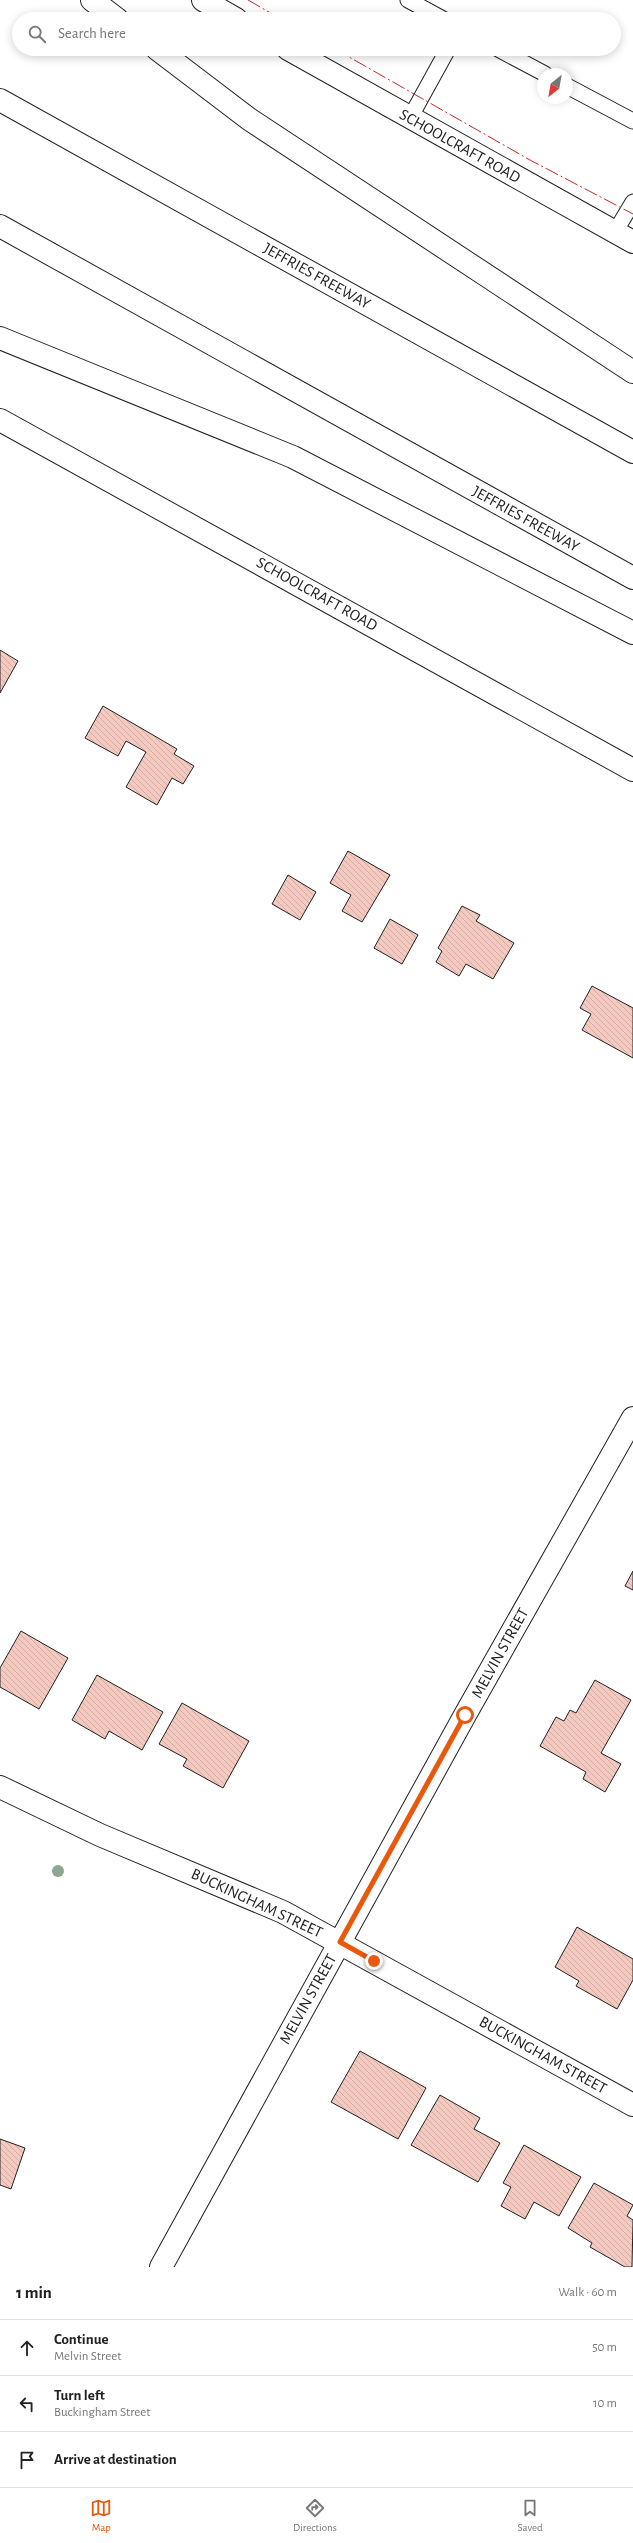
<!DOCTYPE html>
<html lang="en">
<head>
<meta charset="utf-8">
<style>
  body { margin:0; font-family:"Alegreya Sans",sans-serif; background:#f6f6f6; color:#222 }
  .compass { position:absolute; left:537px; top:68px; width:36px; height:36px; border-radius:50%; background:#fff; box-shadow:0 2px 10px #0003; rotate:211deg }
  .stop { position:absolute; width:12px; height:12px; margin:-9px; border:3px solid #ea580c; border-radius:50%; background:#fff }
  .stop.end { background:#ea580c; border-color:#fff; box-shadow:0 1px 4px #0008 }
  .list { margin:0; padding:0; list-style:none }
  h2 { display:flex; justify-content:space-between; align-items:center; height:52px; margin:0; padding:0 16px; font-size:17px }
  h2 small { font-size:13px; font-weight:400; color:#767676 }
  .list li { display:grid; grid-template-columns:26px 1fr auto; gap:12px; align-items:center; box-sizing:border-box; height:56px; padding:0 16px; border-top:1px solid #e0e0e0 }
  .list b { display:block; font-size:15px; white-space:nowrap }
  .list p { margin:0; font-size:13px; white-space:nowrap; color:#767676 }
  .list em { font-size:13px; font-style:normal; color:#767676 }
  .icon { flex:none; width:22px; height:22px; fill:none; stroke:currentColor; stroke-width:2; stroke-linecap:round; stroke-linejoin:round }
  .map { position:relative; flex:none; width:633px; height:2267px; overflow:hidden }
  .search { position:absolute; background:#fff; box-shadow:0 2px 10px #0003; left:12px; right:12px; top:12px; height:44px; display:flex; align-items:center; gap:10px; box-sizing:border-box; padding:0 14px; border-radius:22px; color:#767676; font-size:15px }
  .sheet { height:220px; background:#fff }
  nav { display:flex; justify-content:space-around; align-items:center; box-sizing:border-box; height:56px; border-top:1px solid #e0e0e0; background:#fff; font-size:11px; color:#767676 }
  nav a { display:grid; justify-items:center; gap:2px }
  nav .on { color:#ea580c }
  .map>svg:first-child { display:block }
</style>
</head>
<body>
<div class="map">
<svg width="633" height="2267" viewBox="0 0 633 2267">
  <defs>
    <pattern id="building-back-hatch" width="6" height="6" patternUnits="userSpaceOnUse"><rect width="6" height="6" fill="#f3c9c0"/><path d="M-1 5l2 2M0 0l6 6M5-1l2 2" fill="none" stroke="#d0aca5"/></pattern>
  </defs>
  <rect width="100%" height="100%" fill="#fff"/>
  <path fill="url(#building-back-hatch)" stroke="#222" d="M0 650 18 661 0 693Z
    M103 706 177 749 174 754 194 766 183 784 172 778 157 805 126 787 146 752 126 741 118 756 85 738Z
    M348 851 390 875 362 922 342 911 351 895 330 883Z
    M288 875 316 892 300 920 272 904Z
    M462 906 480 915 476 921 514 943 493 979 466 964 459 976 436 962 442 951 438 948Z
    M390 919 418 935 402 964 374 948Z
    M592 986 633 1008V1058L582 1030 591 1014 580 1008Z
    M633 1571V1590L625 1586Z
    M21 1631 68 1658 39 1709 0 1687V1668Z
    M97 1675 163 1712 142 1750 109 1731 105 1739 72 1720Z
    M595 1680 631 1700 601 1753 621 1764 605 1792 583 1779 586 1772 540 1746 556 1717 564 1721 570 1710 576 1713Z
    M182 1703 249 1741 223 1788 183 1766 187 1759 159 1744Z
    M577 1927 633 1959V1980L617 2009 576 1986 579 1981 555 1967Z
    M360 2051 426 2088 398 2139 331 2102Z
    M440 2095 480 2118 474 2129 500 2143 478 2182 411 2145Z
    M0 2139 25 2148 11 2189 0 2185Z
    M524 2145 581 2177 559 2216 534 2202 525 2219 501 2206 511 2187 503 2183Z
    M594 2183 633 2205 627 2216 633 2220 632 2267H625L590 2247 592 2243 568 2228Z"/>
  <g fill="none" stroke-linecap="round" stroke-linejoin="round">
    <g stroke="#222" stroke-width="17">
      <path id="service" d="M408 0 443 19
        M498 49 545 74
        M567 86 633 121
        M410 118 448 49
        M615 232 633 202"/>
    </g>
    <g stroke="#222" stroke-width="24">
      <path id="minor" d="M0 1787 100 1835 283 1912 633 2105
        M161 2267 465 1715 633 1418"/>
    </g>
    <g stroke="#222" stroke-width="24">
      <path id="secondary" d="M203 0 236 19
        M288 49 633 242
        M0 420 633 770"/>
    </g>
    <g stroke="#222" stroke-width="24">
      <path id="motorway" d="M92 0 117 19
        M157 49 249 119 633 372
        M0 100 633 452
        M0 226 633 578
        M0 338 293 457 633 633"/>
    </g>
    <use href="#service" stroke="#fff" stroke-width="15"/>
    <use href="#minor" stroke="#fff" stroke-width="22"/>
    <use href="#secondary" stroke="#fff" stroke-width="22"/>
    <use href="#motorway" stroke="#fff" stroke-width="22"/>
    <path stroke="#c62828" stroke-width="1" stroke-dasharray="14 3 2 3" stroke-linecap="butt" d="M248 0 281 19
      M335 49 530 160 633 214"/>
  </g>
  <circle fill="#8da692" cx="58" cy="1871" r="6"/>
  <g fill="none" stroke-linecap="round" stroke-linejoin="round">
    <path stroke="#ea580c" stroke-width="5" d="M374 1961 340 1942 465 1715"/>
  </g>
  <g text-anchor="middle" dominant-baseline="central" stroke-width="3" stroke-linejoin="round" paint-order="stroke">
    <g font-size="16" fill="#222" stroke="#fff">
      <text transform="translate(460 146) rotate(29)">SCHOOLCRAFT ROAD</text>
      <text transform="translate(317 276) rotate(29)">JEFFRIES FREEWAY</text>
      <text transform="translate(526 519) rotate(29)">JEFFRIES FREEWAY</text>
      <text transform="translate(317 594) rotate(29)">SCHOOLCRAFT ROAD</text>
      <text transform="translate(500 1653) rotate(-61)">MELVIN STREET</text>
      <text transform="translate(257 1903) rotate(25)">BUCKINGHAM STREET</text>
      <text transform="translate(308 1999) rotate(-61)">MELVIN STREET</text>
      <text transform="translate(543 2055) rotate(29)">BUCKINGHAM STREET</text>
    </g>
  </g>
</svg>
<svg class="compass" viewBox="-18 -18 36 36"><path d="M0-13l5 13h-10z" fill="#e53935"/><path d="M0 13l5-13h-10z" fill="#767676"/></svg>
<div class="stop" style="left:465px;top:1715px"></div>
<div class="stop end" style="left:374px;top:1961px"></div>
<div class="search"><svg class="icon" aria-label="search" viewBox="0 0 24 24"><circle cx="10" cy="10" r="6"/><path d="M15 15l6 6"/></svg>Search here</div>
</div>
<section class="sheet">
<h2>1 min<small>Walk · 60 m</small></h2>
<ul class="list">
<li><svg class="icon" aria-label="ahead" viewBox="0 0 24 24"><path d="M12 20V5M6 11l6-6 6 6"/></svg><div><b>Continue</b><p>Melvin Street</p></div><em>50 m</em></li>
<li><svg class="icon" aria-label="left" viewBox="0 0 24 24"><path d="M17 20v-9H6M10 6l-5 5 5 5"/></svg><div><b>Turn left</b><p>Buckingham Street</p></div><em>10 m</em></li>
<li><svg class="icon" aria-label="arrive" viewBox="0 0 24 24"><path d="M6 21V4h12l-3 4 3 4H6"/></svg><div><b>Arrive at destination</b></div></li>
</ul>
</section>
<nav>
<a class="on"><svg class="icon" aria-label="map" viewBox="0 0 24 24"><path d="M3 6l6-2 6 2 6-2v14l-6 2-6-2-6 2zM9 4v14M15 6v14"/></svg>Map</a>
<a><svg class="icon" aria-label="directions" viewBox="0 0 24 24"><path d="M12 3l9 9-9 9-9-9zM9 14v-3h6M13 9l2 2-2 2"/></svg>Directions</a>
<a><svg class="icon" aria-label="saved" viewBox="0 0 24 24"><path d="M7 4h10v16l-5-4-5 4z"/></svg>Saved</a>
</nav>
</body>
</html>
